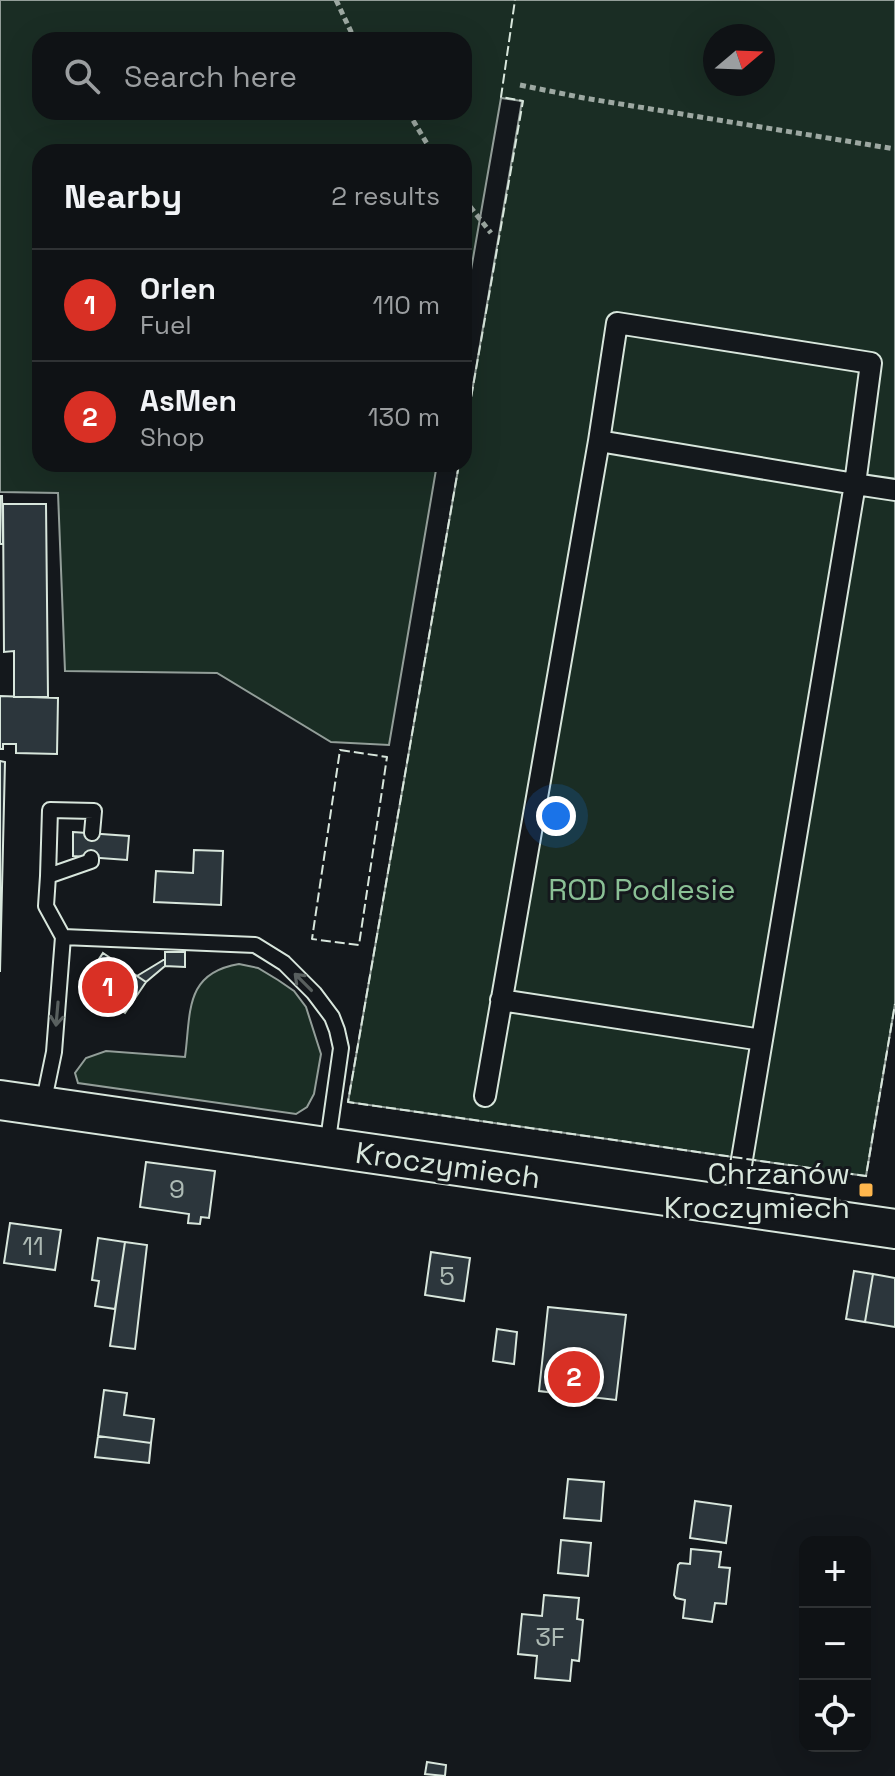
<!DOCTYPE html>
<html lang="en">
<head>
<meta charset="utf-8">
<style>
  body { margin:0; font-family:"Space Grotesk",sans-serif; background:#181b1e; color:#f1f3f6 }
  .controls { position:absolute; right:24px; bottom:24px; display:grid; overflow:hidden; border-radius:16px; box-shadow:0 8px 32px #0002 }
  .controls button { width:72px; height:72px; display:grid; place-items:center; padding:0; border:0; border-bottom:2px solid #2f3234; background:#0f1215; color:#f1f3f6; font:40px sans-serif }
  .compass { position:absolute; left:703px; top:24px; width:72px; height:72px; border-radius:50%; background:#0f1215; box-shadow:0 8px 32px #0002; rotate:71deg }
  .you { position:absolute; left:556px; top:816px; width:28px; height:28px; margin:-20px; border:6px solid #fff; border-radius:50%; background:#1a73e8; box-shadow:0 0 0 12px #1a73e833 }
  .badge { display:grid; place-items:center; width:52px; height:52px; border-radius:50%; background:#d93025; color:#fff; font-size:26px; font-weight:700 }
  .pin { position:absolute; translate:-50% -50%; border:4px solid #fff; box-shadow:0 2px 8px #0006 }
  .list { margin:0; padding:0; list-style:none }
  h2 { display:flex; justify-content:space-between; align-items:center; height:104px; margin:0; padding:0 32px; font-size:34px }
  h2 small { font-size:26px; font-weight:400; color:#9b9ea0 }
  .list li { display:grid; grid-template-columns:52px 1fr auto; gap:24px; align-items:center; box-sizing:border-box; height:112px; padding:0 32px; border-top:2px solid #2f3234 }
  .list b { display:block; font-size:30px; white-space:nowrap }
  .list p { margin:0; font-size:26px; white-space:nowrap; color:#9b9ea0 }
  .list em { font-size:26px; font-style:normal; color:#9b9ea0 }
  .icon { flex:none; width:44px; height:44px; fill:none; stroke:currentColor; stroke-width:2; stroke-linecap:round; stroke-linejoin:round }
  .map { position:relative; flex:none; width:895px; height:1776px; overflow:hidden }
  .search { position:absolute; background:#0f1215; box-shadow:0 8px 32px #0002; left:32px; top:32px; width:440px; height:88px; display:flex; align-items:center; gap:20px; box-sizing:border-box; padding:0 28px; border-radius:24px; color:#9b9ea0; font-size:30px }
  .panel { position:absolute; background:#0f1215; box-shadow:0 8px 32px #0002; left:32px; top:144px; width:440px; height:328px; border-radius:24px }
  .map>svg:first-child { display:block }
</style>
</head>
<body>
<div class="map">
<svg width="895" height="1776" viewBox="0 0 895 1776">
  <rect width="100%" height="100%" fill="#14181c"/>
  <path fill="#1a2d24" stroke="#939e99" stroke-width="2" fill-rule="evenodd" d="M0 0H895V1004L866 1176 348 1102 459 464H464V438L522 101 501 98 464 310V152H40V464H437L389 745 331 742 217 673 65 671 58 493 0 492ZM715 36H763V84H715ZM40 40H464V112H40Z
    M239 964 258 968 278 980 294 991 306 1007 321 1054 314 1094 307 1107 296 1114 78 1083 75 1073 86 1058 106 1051 185 1057C191 1013 184 973 239 964Z"/>
  <path fill="#2c363c" stroke="#d8e6dc" stroke-width="2" d="M0 496H2L3 544H0Z
    M3 504H46L48 697H14V651L4 652Z
    M0 696 58 698 57 754 16 753V744H3V749H0Z
    M0 761 5 762 0 972Z
    M73 832 129 836 127 860 73 856Z
    M194 850 223 851 221 905 154 902 156 871 193 873Z
    M165 952H185V967L165 966Z
    M103 953 146 982 125 1013 82 985Z
    M165 959V966L146 982 137 976Z
    M146 1162 215 1171 209 1218 201 1217 200 1224 188 1223 189 1214 140 1207Z
    M10 1223 61 1230 55 1270 4 1263Z
    M98 1238 125 1242 115 1309 95 1306 99 1281 92 1280Z
    M125 1242 147 1245 135 1349 110 1346Z
    M431 1252 470 1258 464 1301 425 1295Z
    M854 1271 873 1274 865 1322 846 1319Z
    M873 1274 895 1278V1327L865 1322Z
    M548 1307 626 1315 616 1400 539 1391Z
    M497 1329 517 1332 514 1364 493 1361Z
    M104 1390 127 1393 124 1415 154 1419 151 1443 98 1436Z
    M98 1436 151 1443 149 1463 95 1457Z
    M568 1479 604 1482 601 1521 564 1518Z
    M695 1501 731 1506 726 1543 690 1538Z
    M561 1540 591 1543 588 1576 558 1573Z
    M691 1549 721 1552 719 1567 730 1568 726 1604 715 1603 712 1622 683 1618 685 1600 676 1598 674 1595 678 1565 680 1563 690 1564Z
    M544 1595 579 1598 577 1619 583 1620 579 1661 572 1660 570 1681 535 1678 537 1656 518 1654 522 1614 542 1616Z
    M427 1762 446 1765 445 1776 425 1774Z"/>
  <g fill="none" stroke-linecap="round" stroke-linejoin="round">
    <g stroke="#d8e6dc" stroke-width="18">
      <path id="service" d="M48 876 50 810 94 811 92 833
        M63 937 255 945 284 963 314 993 332 1017 337 1030 341 1048 327 1147
        M43 1105 54 1052 63 937 46 906 48 876 91 861V858"/>
    </g>
    <g stroke="#d8e6dc" stroke-width="24">
      <path id="pedestrian" d="M501 1000 762 1040
        M485 1096 599 441
        M738 1183 855 484 871 363 617 323 599 441 855 484 895 490"/>
    </g>
    <g stroke="#d8e6dc" stroke-width="42">
      <path id="secondary" d="M0 1100 895 1229"/>
    </g>
    <path stroke="#9da8a2" stroke-width="5" stroke-dasharray="6 4" stroke-linecap="butt" d="M336 0 355 40
      M520 85 584 98 895 149
      M408 112 432 152
      M464 199 491 233"/>
    <use href="#service" stroke="#14181c" stroke-width="14"/>
    <use href="#pedestrian" stroke="#14181c" stroke-width="20"/>
    <use href="#secondary" stroke="#14181c" stroke-width="38"/>
    <path stroke="#d8e6dc" stroke-width="2" stroke-dasharray="10 4" stroke-linecap="butt" d="M464 438 523 101 501 97 515 0
      M459 464 348 1102 866 1176 895 1004
      M340 750 387 757 359 945 312 939Z"/>
  </g>
  <defs><path id="oneway-shaft" d="M-6 0H5M1.5-3L5.5 0L1.5 3" fill="none" stroke-width="1.6" stroke-linecap="round" stroke-linejoin="round" transform="scale(2)"/></defs>
  <g stroke="#59605f">
    <use href="#oneway-shaft" transform="translate(303 982) rotate(-135)"/>
    <use href="#oneway-shaft" transform="translate(57 1014) rotate(95)"/>
  </g>
  <rect fill="#ffb74d" stroke="#14181c" stroke-width="3" x="858" y="1182" width="16" height="16" rx="4"/>
  <g text-anchor="middle" dominant-baseline="central" stroke-width="6" stroke-linejoin="round" paint-order="stroke">
    <g font-size="26" fill="#adbab4">
      <text x="177" y="1189">9</text>
      <text x="33" y="1246">11</text>
      <text x="447" y="1276">5</text>
      <text x="550" y="1637">3F</text>
    </g>
    <g font-size="30" fill="#8ac095" stroke="#14181c">
      <text x="642" y="889">ROD Podlesie</text>
    </g>
    <g font-size="30" fill="#d8e6dc" stroke="#14181c">
      <text transform="translate(448 1165) rotate(8)">Kroczymiech</text>
    </g>
    <g font-size="30" fill="#d8e6dc" stroke="#14181c" text-anchor="end">
      <text x="850" y="1173">Chrzanów<tspan x="850" dy="34">Kroczymiech</tspan></text>
    </g>
  </g>
</svg>
<div class="controls">
<button>+</button>
<button>−</button>
<button><svg class="icon" aria-label="locate" viewBox="0 0 24 24"><circle cx="12" cy="12" r="6"/><path d="M12 2v4M12 18v4M2 12h4M18 12h4"/></svg></button>
</div>
<svg class="compass" viewBox="-18 -18 36 36"><path d="M0-13l5 13h-10z" fill="#e53935"/><path d="M0 13l5-13h-10z" fill="#9b9ea0"/></svg>
<div class="you"></div>
<div class="pin badge" style="left:108px;top:987px">1</div>
<div class="pin badge" style="left:574px;top:1377px">2</div>
<div class="search"><svg class="icon" aria-label="search" viewBox="0 0 24 24"><circle cx="10" cy="10" r="6"/><path d="M15 15l6 6"/></svg>Search here</div>
<section class="panel">
<h2>Nearby<small>2 results</small></h2>
<ul class="list">
<li><span class="badge">1</span><div><b>Orlen</b><p>Fuel</p></div><em>110 m</em></li>
<li><span class="badge">2</span><div><b>AsMen</b><p>Shop</p></div><em>130 m</em></li>
</ul>
</section>
</div>
</body>
</html>
